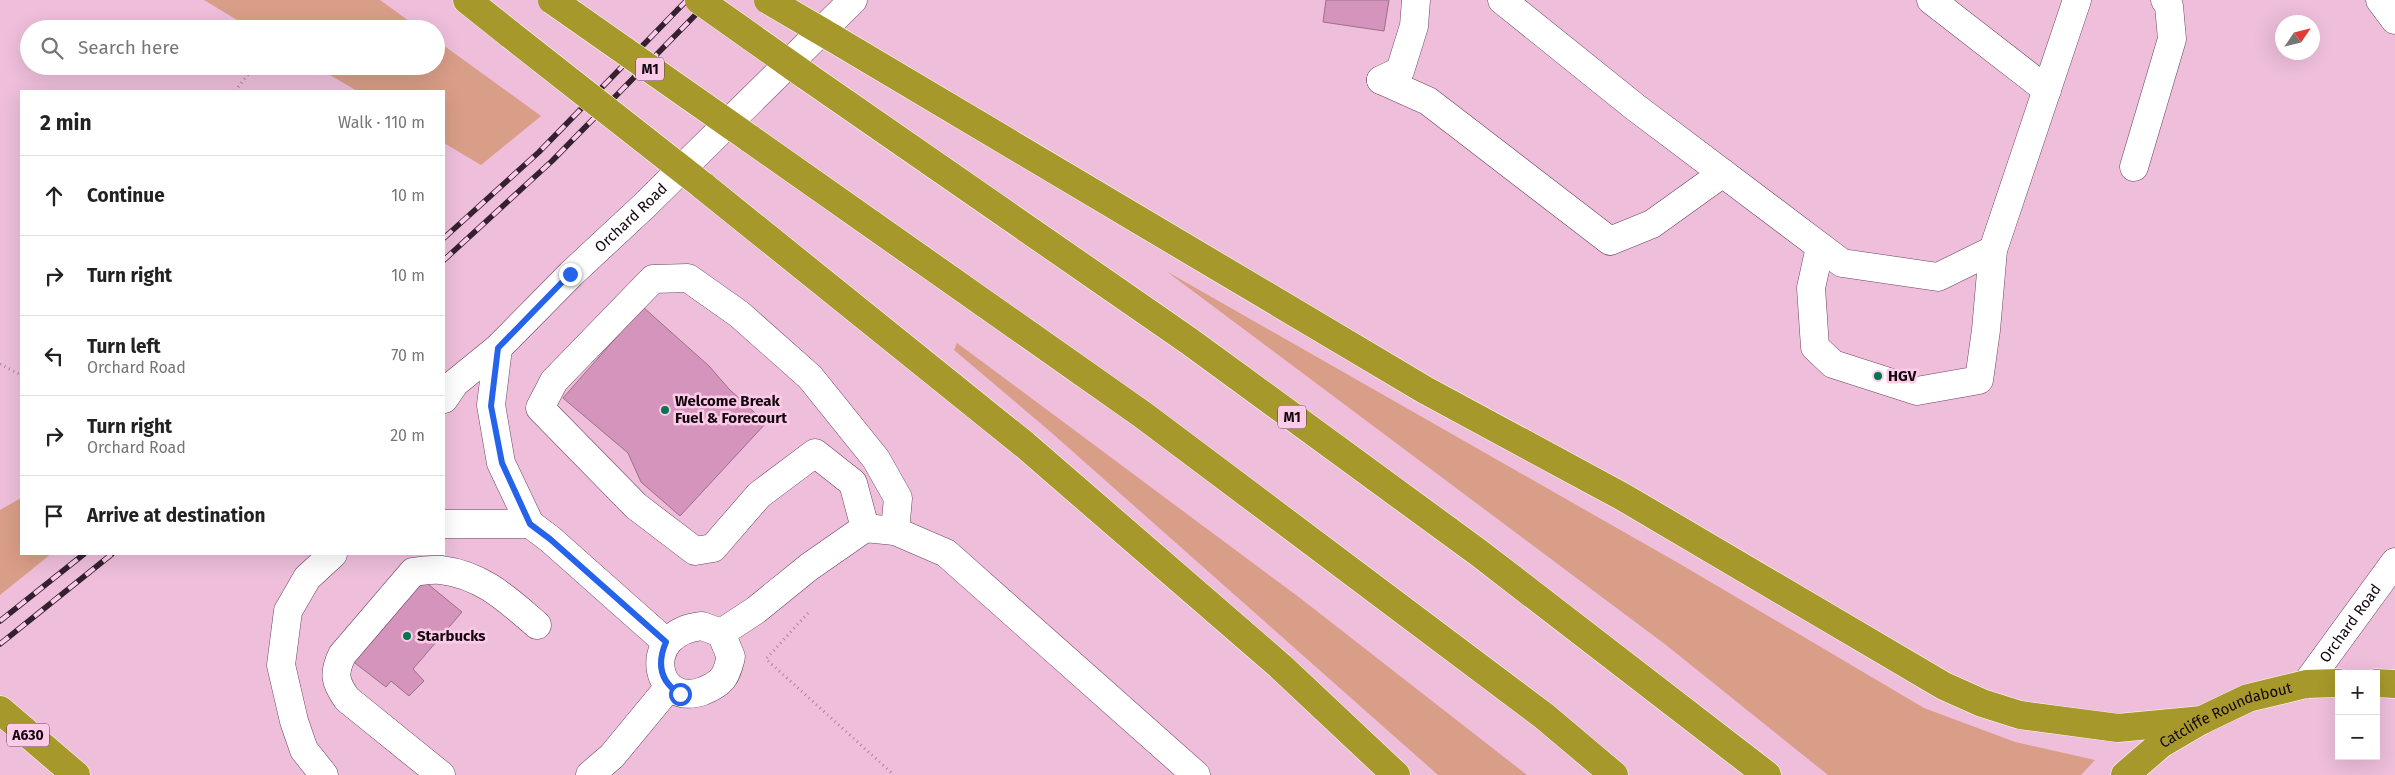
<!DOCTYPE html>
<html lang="en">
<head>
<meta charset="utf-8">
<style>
  body { margin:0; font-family:"Fira Sans",sans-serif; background:#f6f6f6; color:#222 }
  .controls { position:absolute; right:15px; bottom:15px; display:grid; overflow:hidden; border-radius:0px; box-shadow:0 5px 20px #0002 }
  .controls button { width:45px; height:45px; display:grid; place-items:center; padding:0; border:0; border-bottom:1px solid #e0e0e0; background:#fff; color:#222; font:25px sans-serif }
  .compass { position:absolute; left:2275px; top:15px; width:45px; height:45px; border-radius:50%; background:#fff; box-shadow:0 5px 20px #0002; rotate:55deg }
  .stop { position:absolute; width:15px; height:15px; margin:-11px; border:4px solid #2563eb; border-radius:50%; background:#fff }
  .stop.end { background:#2563eb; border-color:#fff; box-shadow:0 1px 5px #0008 }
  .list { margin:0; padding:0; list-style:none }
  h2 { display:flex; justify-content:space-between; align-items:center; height:65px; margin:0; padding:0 20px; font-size:21px }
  h2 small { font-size:16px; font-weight:400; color:#767676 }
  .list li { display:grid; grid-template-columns:32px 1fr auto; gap:15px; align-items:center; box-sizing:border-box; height:80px; padding:0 20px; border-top:1px solid #e0e0e0 }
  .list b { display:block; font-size:19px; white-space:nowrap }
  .list p { margin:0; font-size:16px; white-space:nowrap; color:#767676 }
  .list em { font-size:16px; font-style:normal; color:#767676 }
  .icon { flex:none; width:28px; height:28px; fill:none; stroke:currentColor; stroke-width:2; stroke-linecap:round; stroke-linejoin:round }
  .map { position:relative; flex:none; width:2395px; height:775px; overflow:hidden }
  .search { position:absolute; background:#fff; box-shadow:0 5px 20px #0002; left:20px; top:20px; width:425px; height:55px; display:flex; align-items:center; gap:12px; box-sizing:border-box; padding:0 18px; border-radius:28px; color:#767676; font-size:19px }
  .panel { position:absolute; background:#fff; box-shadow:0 5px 20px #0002; left:20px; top:90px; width:425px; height:465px; border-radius:0px }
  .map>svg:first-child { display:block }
</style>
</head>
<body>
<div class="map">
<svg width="2395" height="775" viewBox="0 0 2395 775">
  <rect width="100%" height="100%" fill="#eebedb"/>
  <path fill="#d99e87" d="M204 0H380L420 29H252Z
    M436 40 541 116 481 165 444 143V91H357L315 66H436Z
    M1166 271 1680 564 1924 708 2015 742 2095 760 2081 775H1828L1666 645Z
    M957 343 1300 598 1527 775H1438L1053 434 954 350Z
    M21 498V554H51L0 595V510Z"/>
  <path fill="#d594bc" stroke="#9b708a" d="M1326 0H1389L1384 31 1323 22Z
    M643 307 709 366 729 389 766 423 680 516 641 482 628 453 563 398Z
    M423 580 462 612 413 669 424 681 409 696 391 681 386 687 351 660Z"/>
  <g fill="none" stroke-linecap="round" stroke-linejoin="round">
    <g stroke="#6c445d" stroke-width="29">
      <g id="minor">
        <path d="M1502 0 1635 107 1842 263 1938 277 1993 250"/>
        <path d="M1931 0 2047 90"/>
        <path d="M2380 0 2395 20"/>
        <path d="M1381 80 1428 101 1610 241 1652 224 1723 173"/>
        <path d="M1381 80 1400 71 1414 26 1416 0"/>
        <path d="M2134 167 2172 39 2169 6 2165 0"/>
        <path d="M1820 247 1811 288 1815 347 1833 364 1917 391 1979 380 1986 330 1993 250 2077 0"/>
        <path d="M498 348 491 405 501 463 530 524 550 539 666 642"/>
        <path id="s1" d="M444 399 455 383 498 348 571 274 644 206 853 0"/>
        <path d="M444 524H530"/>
        <path d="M865 528 853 483 815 453 759 495 713 548 695 551 636 506 540 408 554 381 653 279 688 278 739 314 810 377 876 459 898 498 895 531"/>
        <path d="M702 626 721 633 731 657C729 664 727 674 722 679 718 684 708 689 703 691 654 709 639 632 702 626Z"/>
        <path d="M721 633 756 610 809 567 865 528 895 531 946 553 1196 775"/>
        <path id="s2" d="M2306 684 2395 562"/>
        <path d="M324 775 304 750 294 721 281 665 288 611 307 578 333 554"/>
        <path d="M441 775 347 699C335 682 333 674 342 655L413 572C422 571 432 569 441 570 482 575 507 599 537 625"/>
        <path d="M590 775 612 756 669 687"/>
      </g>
    </g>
    <g stroke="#fff" stroke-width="29">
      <g id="highway">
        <path d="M467 0 511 35"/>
        <path d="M831 37 1425 390 1623 497 1944 686 1982 703 2020 715 2118 728 2202 720"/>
        <path d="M805 75 1189 341 1479 553 1767 775"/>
        <path d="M749 138 1143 415 1544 716 1614 775"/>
        <path d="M702 185 1025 445 1280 666 1396 775"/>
        <path d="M2376 683 2395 684"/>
        <path d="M0 710 76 775"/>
        <path id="s3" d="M2125 775 2161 744 2202 720 2248 698 2306 684 2339 683"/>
      </g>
    </g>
    <path stroke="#aa859b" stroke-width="3" stroke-dasharray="1 4" stroke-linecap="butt" d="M235 91 249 73
      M0 364 21 375
      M808 613 766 659 894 775"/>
    <use href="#minor" stroke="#fff" stroke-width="28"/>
    <use href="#highway" stroke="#a6982b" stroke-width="28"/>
    <g stroke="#34212d" stroke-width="5.5">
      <path id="rail" d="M444 238 539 152 687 0
        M444 260 552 161 710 0
        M0 621 84 554
        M0 644 112 554"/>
    </g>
    <use href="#rail" stroke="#fccbe8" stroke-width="4" stroke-dasharray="11" stroke-linecap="butt"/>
    <g stroke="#fff" stroke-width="29" stroke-linecap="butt">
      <path id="highway-bridge" d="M552 0 749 138
        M699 0 805 75
        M768 0 831 37
        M511 35 702 185"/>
    </g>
    <use href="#highway-bridge" stroke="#a6982b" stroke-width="28"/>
  </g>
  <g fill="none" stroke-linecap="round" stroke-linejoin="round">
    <path stroke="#2563eb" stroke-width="6" d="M570 274 498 348 491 406 502 463 530 524 550 539 666 642C657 663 659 681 680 694"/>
  </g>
  <g fill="#057650" stroke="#fccbe8" stroke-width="2">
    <circle cx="1878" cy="376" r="5"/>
    <circle cx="665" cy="410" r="5"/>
    <circle cx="407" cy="636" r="5"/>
  </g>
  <g text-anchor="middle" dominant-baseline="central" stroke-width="5" stroke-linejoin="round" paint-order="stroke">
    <g fill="#fccbe8" stroke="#5a4150" stroke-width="1">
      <rect x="636" y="57.5" width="28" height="23" rx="4"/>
      <rect x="1278" y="405.5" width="28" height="23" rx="4"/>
      <rect x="7" y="723.5" width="42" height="23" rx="4"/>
    </g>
    <g font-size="14" font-weight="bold" fill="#14060f">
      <text x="650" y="69">M1</text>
      <text x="1292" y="417">M1</text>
      <text x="28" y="735">A630</text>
    </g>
    <g font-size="15" fill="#14060f" stroke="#fccbe8">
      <text stroke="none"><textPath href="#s1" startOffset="261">Orchard Road</textPath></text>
      <text stroke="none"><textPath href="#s2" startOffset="75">Orchard Road</textPath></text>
      <text stroke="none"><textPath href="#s3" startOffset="119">Catcliffe Roundabout</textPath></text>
    </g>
    <g font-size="15" font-weight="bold" fill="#14060f" stroke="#fccbe8" text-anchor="start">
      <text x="1888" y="376">HGV</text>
      <text x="675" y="401">Welcome Break<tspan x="675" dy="17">Fuel &amp; Forecourt</tspan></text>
      <text x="417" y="636">Starbucks</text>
    </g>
  </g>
</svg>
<div class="controls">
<button>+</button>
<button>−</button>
</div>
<svg class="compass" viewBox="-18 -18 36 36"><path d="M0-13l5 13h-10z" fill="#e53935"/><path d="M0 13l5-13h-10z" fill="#767676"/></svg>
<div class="stop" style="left:680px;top:694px"></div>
<div class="stop end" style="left:570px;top:274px"></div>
<div class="search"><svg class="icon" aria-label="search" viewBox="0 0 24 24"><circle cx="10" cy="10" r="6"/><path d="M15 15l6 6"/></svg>Search here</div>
<section class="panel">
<h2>2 min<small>Walk · 110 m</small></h2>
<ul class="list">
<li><svg class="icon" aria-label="ahead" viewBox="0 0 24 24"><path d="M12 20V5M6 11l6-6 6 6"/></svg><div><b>Continue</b></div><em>10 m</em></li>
<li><svg class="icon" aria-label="right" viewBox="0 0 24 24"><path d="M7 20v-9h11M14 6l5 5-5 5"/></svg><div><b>Turn right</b></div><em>10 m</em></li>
<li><svg class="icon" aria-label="left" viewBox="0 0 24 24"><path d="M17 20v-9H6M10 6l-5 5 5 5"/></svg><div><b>Turn left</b><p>Orchard Road</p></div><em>70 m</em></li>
<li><svg class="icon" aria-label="right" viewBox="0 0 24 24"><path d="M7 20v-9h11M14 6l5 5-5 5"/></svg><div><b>Turn right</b><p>Orchard Road</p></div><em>20 m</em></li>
<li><svg class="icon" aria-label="arrive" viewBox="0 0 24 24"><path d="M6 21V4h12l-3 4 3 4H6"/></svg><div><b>Arrive at destination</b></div></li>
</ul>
</section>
</div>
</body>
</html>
